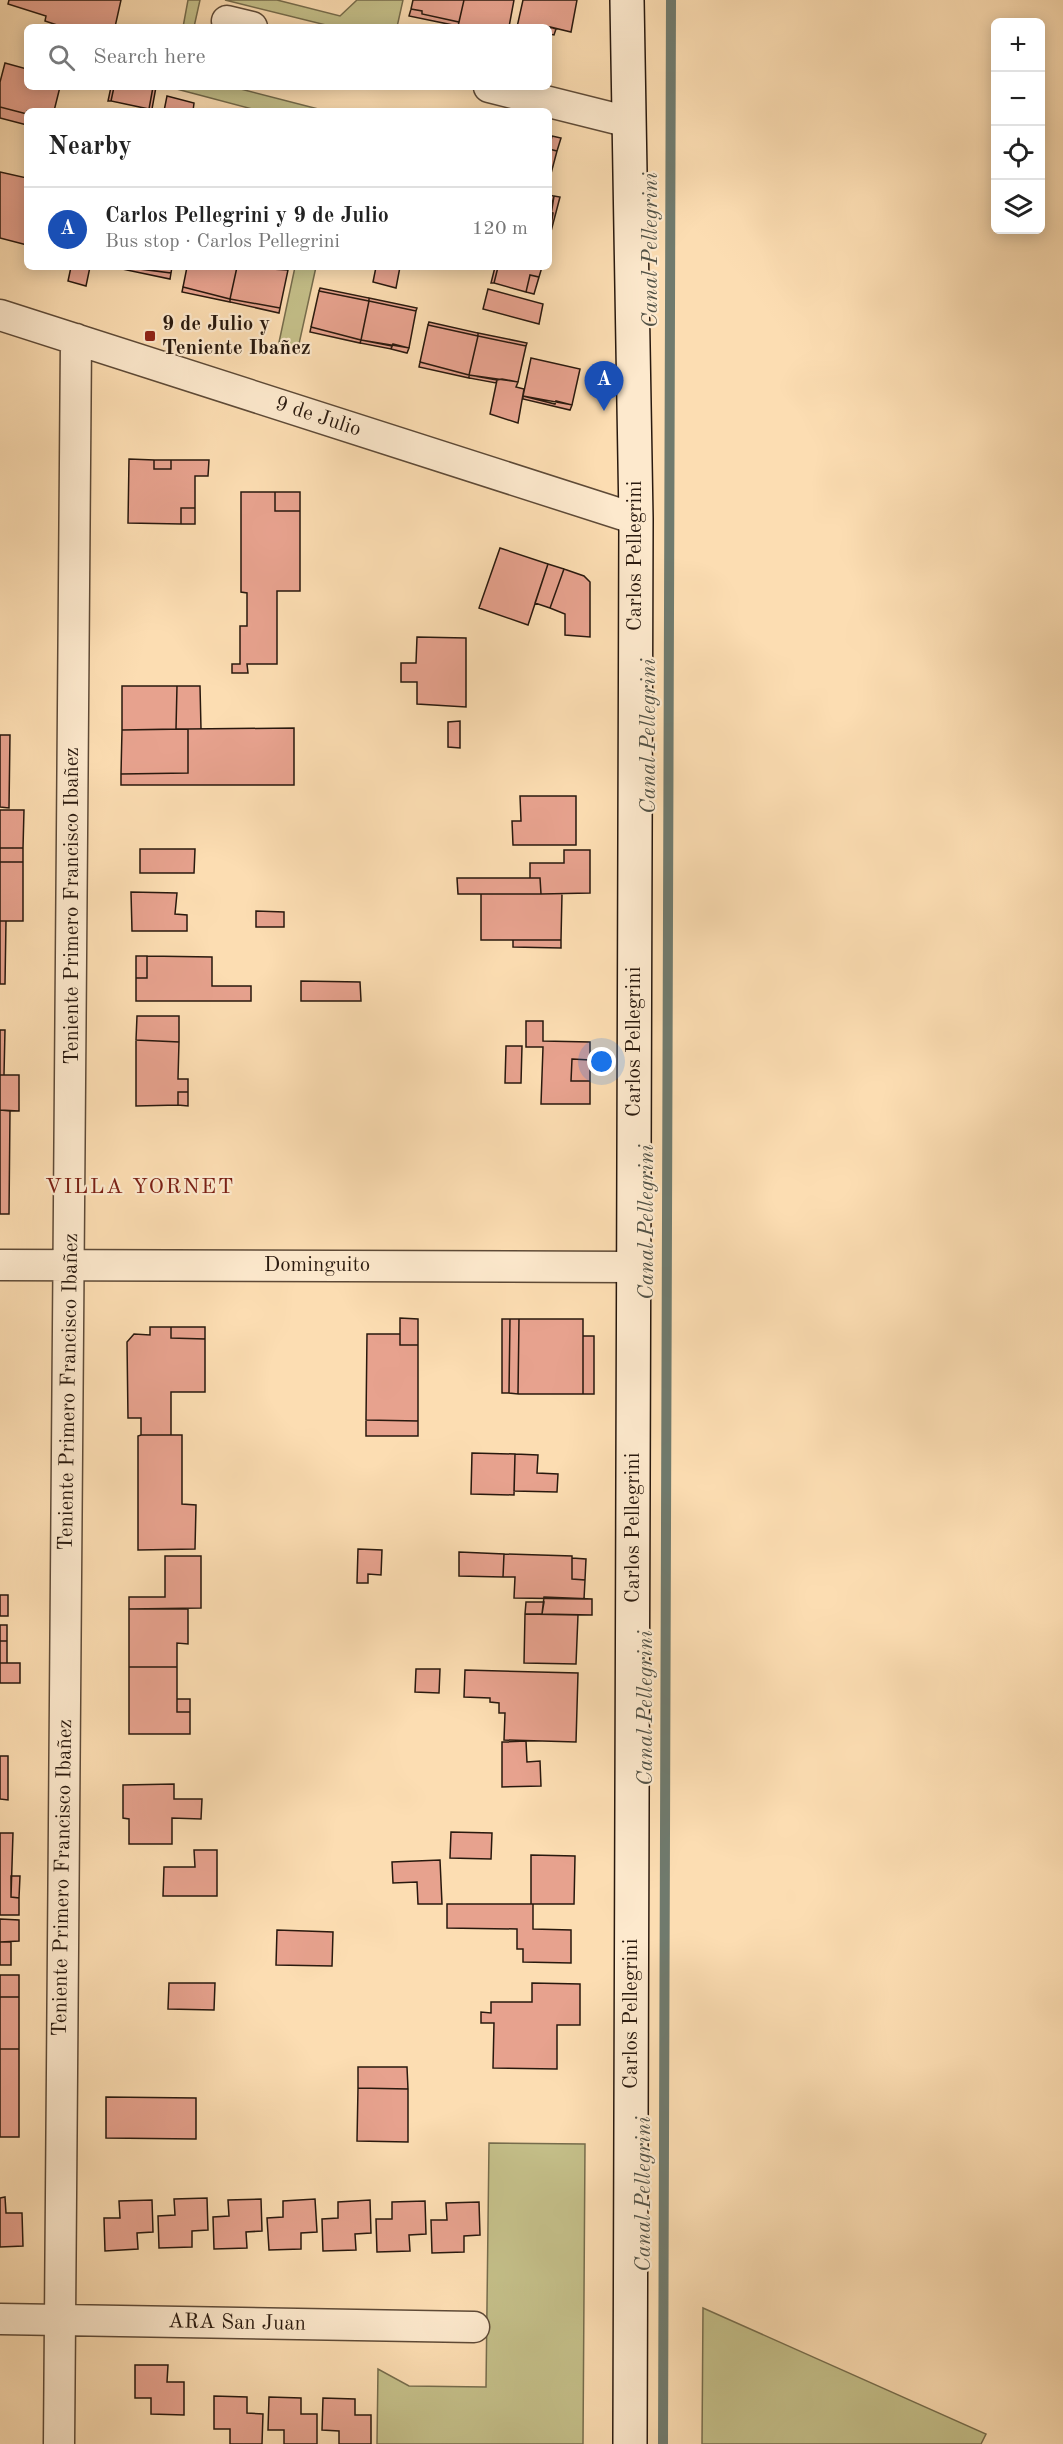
<!DOCTYPE html>
<html lang="en">
<head>
<meta charset="utf-8">
<style>
  body { margin:0; font-family:"Old Standard TT",serif; background:#f6f6f6; color:#222 }
  .controls { position:absolute; right:18px; top:18px; display:grid; overflow:hidden; border-radius:9px; box-shadow:0 3px 15px #0003 }
  .controls button { width:54px; height:54px; display:grid; place-items:center; padding:0; border:0; border-bottom:2px solid #e0e0e0; background:#fff; color:#222; font:30px sans-serif }
  .you { position:absolute; left:602px; top:1062px; width:21px; height:21px; margin:-15px; border:4px solid #fff; border-radius:50%; background:#1a73e8; box-shadow:0 0 0 9px #1a73e833 }
  .badge { display:grid; place-items:center; width:39px; height:39px; border-radius:50%; background:#2563eb; color:#fff; font-size:20px; font-weight:700 }
  .pin { position:absolute; translate:-50% -50px; filter:drop-shadow(0 2px 3px #0008) }
  .pin::after { content:''; position:absolute; top:32px; width:21px; height:18px; background:inherit; clip-path:polygon(0 0,100% 0,50% 100%) }
  .list { margin:0; padding:0; list-style:none }
  h2 { display:flex; justify-content:space-between; align-items:center; height:78px; margin:0; padding:0 24px; font-size:26px }
  h2 small { font-size:20px; font-weight:400; color:#767676 }
  .list li { display:grid; grid-template-columns:39px 1fr auto; gap:18px; align-items:center; box-sizing:border-box; height:84px; padding:0 24px; border-top:2px solid #e0e0e0 }
  .list b { display:block; font-size:22px; white-space:nowrap }
  .list p { margin:0; font-size:20px; white-space:nowrap; color:#767676 }
  .list em { font-size:20px; font-style:normal; color:#767676 }
  .icon { flex:none; width:33px; height:33px; fill:none; stroke:currentColor; stroke-width:2; stroke-linecap:round; stroke-linejoin:round }
  .map { position:relative; flex:none; width:1063px; height:2444px; overflow:hidden }
  .search { position:absolute; background:#fff; box-shadow:0 3px 15px #0003; left:24px; top:24px; width:528px; height:66px; display:flex; align-items:center; gap:15px; box-sizing:border-box; padding:0 21px; border-radius:9px; color:#767676; font-size:22px }
  .panel { position:absolute; background:#fff; box-shadow:0 3px 15px #0003; left:24px; top:108px; width:528px; height:162px; border-radius:9px }
  .map>svg:first-child { display:block }
</style>
</head>
<body>
<div class="map">
<svg width="1063" height="2444" viewBox="0 0 1063 2444">
  <rect width="100%" height="100%" fill="#fcddb2"/>
  <filter id="stains"><feTurbulence type="fractalNoise" baseFrequency=".00333" numOctaves="4"/><feColorMatrix values="0 0 0 0 .2 0 0 0 0 .09 0 0 0 0 .02 0 0 0 .5 -.17"/></filter>
  <radialGradient id="worn" r=".72"><stop offset=".6" stop-color="#630" stop-opacity="0"/><stop offset="1" stop-color="#630" stop-opacity=".3"/></radialGradient>
  <path fill="#c4bf89" stroke="#766c4c" stroke-width="1.5" d="M188 0H200L194 27H183Z
    M225 0H277L340 16 357 0H403L397 27H334Z
    M169 87H233L326 111H260Z
    M295 267H316L297 353 278 347Z
    M489 2143 585 2144 583 2444H377L378 2369 409 2386 486 2387Z
    M703 2308 986 2434 981 2444H702Z"/>
  <g fill="none" stroke-linecap="round" stroke-linejoin="round">
    <path stroke="#707a6d" stroke-width="10" d="M663 2444 671 0"/>
  </g>
  <path fill="#e7a28e" stroke="#29190e" stroke-width="1.5" d="M9 0H121L115 27H63L45 21 46 16 8 4Z
    M413 0H464L459 22 422 14V11L411 9Z
    M464 0H514L509 27 458 26Z
    M523 0H577L571 32 550 27 549 31V27H517Z
    M411 9 422 11V14L459 22 458 26 409 16Z
    M550 27 556 29 554 35 549 34Z
    M5 63 27 69V87H60L54 111H27V114L0 107V82Z
    M111 87H114L111 101H108Z
    M114 87H153L149 109 111 101Z
    M153 87H156L152 109H149Z
    M167 96 194 103 193 111H164Z
    M0 107 27 114V125L0 118Z
    M552 136 561 138 557 151 549 149Z
    M549 149 557 151 549 181Z
    M0 172 27 178V245L0 238Z
    M549 195 554 196 549 228Z
    M554 196 560 197 549 239 553 213 550 212Z
    M71 267H90L86 286 68 281Z
    M123 267 171 273 170 279 122 269Z
    M126 267H172L171 273Z
    M187 267H237L230 299 183 287Z
    M237 267 288 270 280 308 230 299Z
    M376 267H400L396 288 373 282Z
    M495 267H498L494 283H491Z
    M498 267H542L539 277 530 275 526 292 494 283Z
    M530 275 539 277 534 294 526 292Z
    M183 287 230 299V302L182 292Z
    M320 288 369 298V301L319 291Z
    M488 289 543 304 539 324 483 309Z
    M319 291 369 301 361 340 311 327Z
    M369 298 417 308 416 311 369 301Z
    M230 299 280 308 279 313 230 302Z
    M369 301 416 311 409 348 361 340Z
    M429 322 478 333V336L428 325Z
    M428 325 478 336 469 375 420 362Z
    M311 327 361 340 360 343 310 332Z
    M478 333 527 343 526 346 478 336Z
    M478 336 526 346 518 382 469 375Z
    M361 340 392 346 391 349 360 343Z
    M393 344 409 348 407 353 391 349Z
    M531 358 580 369 572 405 523 396Z
    M420 362 469 375V378L419 367Z
    M469 375 497 380 496 383 469 378Z
    M502 379 518 382 516 387 524 389 518 423 490 414 497 380Z
    M523 396 555 404 556 401 572 405 570 410 523 399Z
    M129 459 154 460V469H171V460H209L208 476H195V508H181V524L128 523Z
    M154 460H171V469H154Z
    M241 492H275V511H300V591H277V664H247L248 673H232V664H240V626H247V593L241 592Z
    M275 492H300V511H275Z
    M181 508H195V524H181Z
    M500 548 548 564 528 625 479 608Z
    M548 564 564 569 550 608 535 603Z
    M564 569 584 576 590 582V637L565 635V614L550 608Z
    M417 637 466 638V707L417 704V682H401V663H416Z
    M122 686H177L176 729 122 730Z
    M177 686H200L201 729H176Z
    M460 721V748L448 747V722Z
    M294 728V785H121V774L188 773V729Z
    M188 729V773L121 774 122 730Z
    M0 735H10L9 808 0 807Z
    M520 796H576V845H513L512 821H521Z
    M0 810H24L23 848H0Z
    M0 848H23V862H0Z
    M140 849H195L194 873H140Z
    M564 850H590V893L541 894 540 878H530V863H564Z
    M0 862H23V921H0Z
    M457 878H540L541 894H458Z
    M131 892 177 893 175 914 187 915V931H132Z
    M481 894H562L561 940H481Z
    M256 911 284 912V927H256Z
    M0 921H6L5 984H0Z
    M513 940H561V948L513 947Z
    M136 956H147V978H136Z
    M147 956 212 957V986H251V1001H136V978H147Z
    M301 981 360 982 361 1001H301Z
    M137 1016H179V1042L136 1040Z
    M526 1021H543V1041L590 1042V1060L572 1059 571 1081H590V1104H541L543 1047H526Z
    M0 1030H5L4 1075H0Z
    M136 1040 179 1042 178 1079H188V1092H178V1105L136 1106Z
    M506 1046H522L521 1083H505Z
    M572 1059 590 1060V1081H571Z
    M0 1075H19V1111L0 1110Z
    M178 1092H188V1106L178 1105Z
    M0 1110 10 1111 9 1214H0Z
    M400 1318 418 1319V1345H400Z
    M502 1319H510L509 1393H502Z
    M510 1319H519L518 1394 509 1393Z
    M519 1319H583V1394H518Z
    M150 1327H171V1338L205 1339V1392H171V1435H141V1418H128L127 1342 134 1334 150 1335Z
    M171 1327H205V1339L171 1338Z
    M367 1334H400V1345H418V1421L366 1420Z
    M583 1336H594V1394H583Z
    M366 1420 418 1421V1436H366Z
    M141 1435H182V1504L196 1505 195 1549 138 1550V1436Z
    M472 1453 515 1454 514 1495 471 1494Z
    M515 1454 538 1455 537 1473 558 1474 557 1492 514 1491Z
    M358 1549 382 1550 381 1575 368 1574V1583H357Z
    M459 1552 504 1554 503 1577 459 1576Z
    M504 1554 572 1556V1579L585 1580 584 1599 514 1598 515 1577H503Z
    M165 1556H201V1608L129 1609V1597H165Z
    M572 1558 586 1559 585 1580 572 1579Z
    M0 1595H8V1616H0Z
    M544 1597 592 1599V1615L542 1614Z
    M526 1602H544L542 1614H525Z
    M129 1609H188V1644L177 1643V1667H129Z
    M525 1614 578 1615 576 1664 524 1663Z
    M0 1625H7V1641H0Z
    M0 1641H7V1663H0Z
    M0 1663H20V1683H0Z
    M129 1667H177V1712H190V1734H129Z
    M416 1669H440L439 1693 415 1692Z
    M465 1670 578 1673 576 1742 504 1740 505 1713H499V1703L490 1702V1698L464 1697Z
    M177 1699H190V1712H177Z
    M526 1741 527 1762 540 1761 541 1786 502 1787V1742Z
    M0 1756H8V1800L0 1799Z
    M174 1784V1799H202L201 1819 172 1818V1844H129V1819L123 1818V1785Z
    M451 1832 492 1833 491 1859 450 1858Z
    M0 1833H13L11 1897 19 1898V1915H0Z
    M194 1850H217V1896H163L164 1867H195Z
    M531 1855 575 1856 574 1904H531Z
    M440 1860 442 1904H418L417 1882 393 1883 392 1862Z
    M11 1876H20L19 1898 11 1897Z
    M447 1904H533V1929L571 1930V1963L523 1962V1949H517V1929L447 1928Z
    M0 1919 19 1920V1941L0 1942Z
    M277 1930 333 1932 332 1966 276 1965Z
    M0 1942H11V1965H0Z
    M0 1975H19V1997H0Z
    M169 1983H215L214 2010 168 2009Z
    M532 1983 580 1984V2025H557V2069L493 2068 494 2023H481V2012L491 2013V2002H532Z
    M0 1997H19V2049H0Z
    M0 2049H19V2137H0Z
    M358 2067H407L408 2089 358 2088Z
    M358 2088 408 2089V2142L357 2141Z
    M106 2097 196 2098V2139L106 2138Z
    M5 2197 6 2213H22L23 2246 0 2247V2198Z
    M207 2198 208 2230 192 2231V2247L159 2248 158 2216 175 2215 174 2199Z
    M261 2199 262 2231 246 2232 247 2248 214 2249 213 2217 229 2216 228 2200Z
    M315 2199 317 2232 301 2233V2249L269 2250 267 2218 283 2217V2201Z
    M152 2200 153 2232 137 2233 138 2249 105 2251 104 2218H120L119 2201Z
    M370 2200 371 2233 355 2234 356 2250 323 2251 322 2219 338 2218V2202Z
    M425 2201 426 2234 409 2235 410 2251 377 2252 376 2219H392V2202Z
    M479 2202 480 2235 464 2236V2252L432 2253 431 2220H447L446 2203Z
    M135 2365H168L167 2382H184V2415L151 2414V2398H135Z
    M214 2396 247 2397V2413L263 2414 262 2444H230V2429H214Z
    M269 2397 301 2398V2414H317V2444H284V2430H268Z
    M323 2398 355 2399V2415H371V2444H339V2431L322 2430Z"/>
  <g fill="none" stroke-linecap="round" stroke-linejoin="round">
    <g stroke="#5e4a37" stroke-width="33">
      <path id="minor" d="M227 21 252 27
        M489 87 629 122
        M0 315 636 519
        M0 1265 633 1267
        M0 2319 474 2327
        M59 2444 76 339"/>
    </g>
    <g stroke="#29190e" stroke-width="36">
      <path id="secondary" d="M627 0 636 519 630 2444"/>
    </g>
    <use href="#minor" stroke="#fde9cd" stroke-width="30"/>
    <use href="#secondary" stroke="#fde9cd" stroke-width="33"/>
  </g>
  <rect fill="#8f2418" stroke="#fde9cd" stroke-width="2" x="144" y="330" width="12" height="12" rx="3"/>
  <g text-anchor="middle" dominant-baseline="central" stroke-width="4.5" stroke-linejoin="round" paint-order="stroke">
    <g font-size="21" font-weight="bold" fill="#29190e" stroke="#fde9cd" text-anchor="start">
      <text x="162" y="324">9 de Julio y<tspan x="162" dy="24">Teniente Ibañez</tspan></text>
    </g>
    <g font-size="21" fill="#29190e" stroke="#fde9cd">
      <text transform="translate(318 417) rotate(18)">9 de Julio</text>
      <text transform="translate(635 556) rotate(-90)">Carlos Pellegrini</text>
      <text transform="translate(72 906) rotate(-90)">Teniente Primero Francisco Ibañez</text>
      <text transform="translate(634 1042) rotate(-90)">Carlos Pellegrini</text>
      <text x="317" y="1265">Dominguito</text>
      <text transform="translate(69 1392) rotate(-89)">Teniente Primero Francisco Ibañez</text>
      <text transform="translate(633 1528) rotate(-90)">Carlos Pellegrini</text>
      <text transform="translate(63 1878) rotate(-89)">Teniente Primero Francisco Ibañez</text>
      <text transform="translate(631 2014) rotate(-90)">Carlos Pellegrini</text>
      <text transform="translate(237 2323) rotate(1)">ARA San Juan</text>
    </g>
    <g font-size="22" font-style="italic" fill="#525246" stroke="#fde9cd">
      <text transform="translate(651 250) rotate(-90)">Canal Pellegrini</text>
      <text transform="translate(649 736) rotate(-90)">Canal Pellegrini</text>
      <text transform="translate(647 1222) rotate(-90)">Canal Pellegrini</text>
      <text transform="translate(646 1708) rotate(-90)">Canal Pellegrini</text>
      <text transform="translate(644 2194) rotate(-90)">Canal Pellegrini</text>
    </g>
    <g font-size="22" letter-spacing="1.5" fill="#7a1f14" stroke="#fde9cd">
      <text x="140" y="1187">VILLA YORNET</text>
    </g>
  </g>
  <rect width="100%" height="100%" filter="url(#stains)"/>
  <rect width="100%" height="100%" fill="url(#worn)"/>
</svg>
<div class="controls">
<button>+</button>
<button>−</button>
<button><svg class="icon" aria-label="locate" viewBox="0 0 24 24"><circle cx="12" cy="12" r="6"/><path d="M12 2v4M12 18v4M2 12h4M18 12h4"/></svg></button>
<button><svg class="icon" aria-label="layers" viewBox="0 0 24 24"><path d="M12 4l9 5-9 5-9-5zM3 14l9 5 9-5"/></svg></button>
</div>
<div class="you"></div>
<div class="pin badge" style="left:604px;top:411px;background:#1a4fb4">A</div>
<div class="search"><svg class="icon" aria-label="search" viewBox="0 0 24 24"><circle cx="10" cy="10" r="6"/><path d="M15 15l6 6"/></svg>Search here</div>
<section class="panel">
<h2>Nearby<small></small></h2>
<ul class="list">
<li><span class="badge" style="background:#1a4fb4">A</span><div><b>Carlos Pellegrini y 9 de Julio</b><p>Bus stop · Carlos Pellegrini</p></div><em>120 m</em></li>
</ul>
</section>
</div>
</body>
</html>
